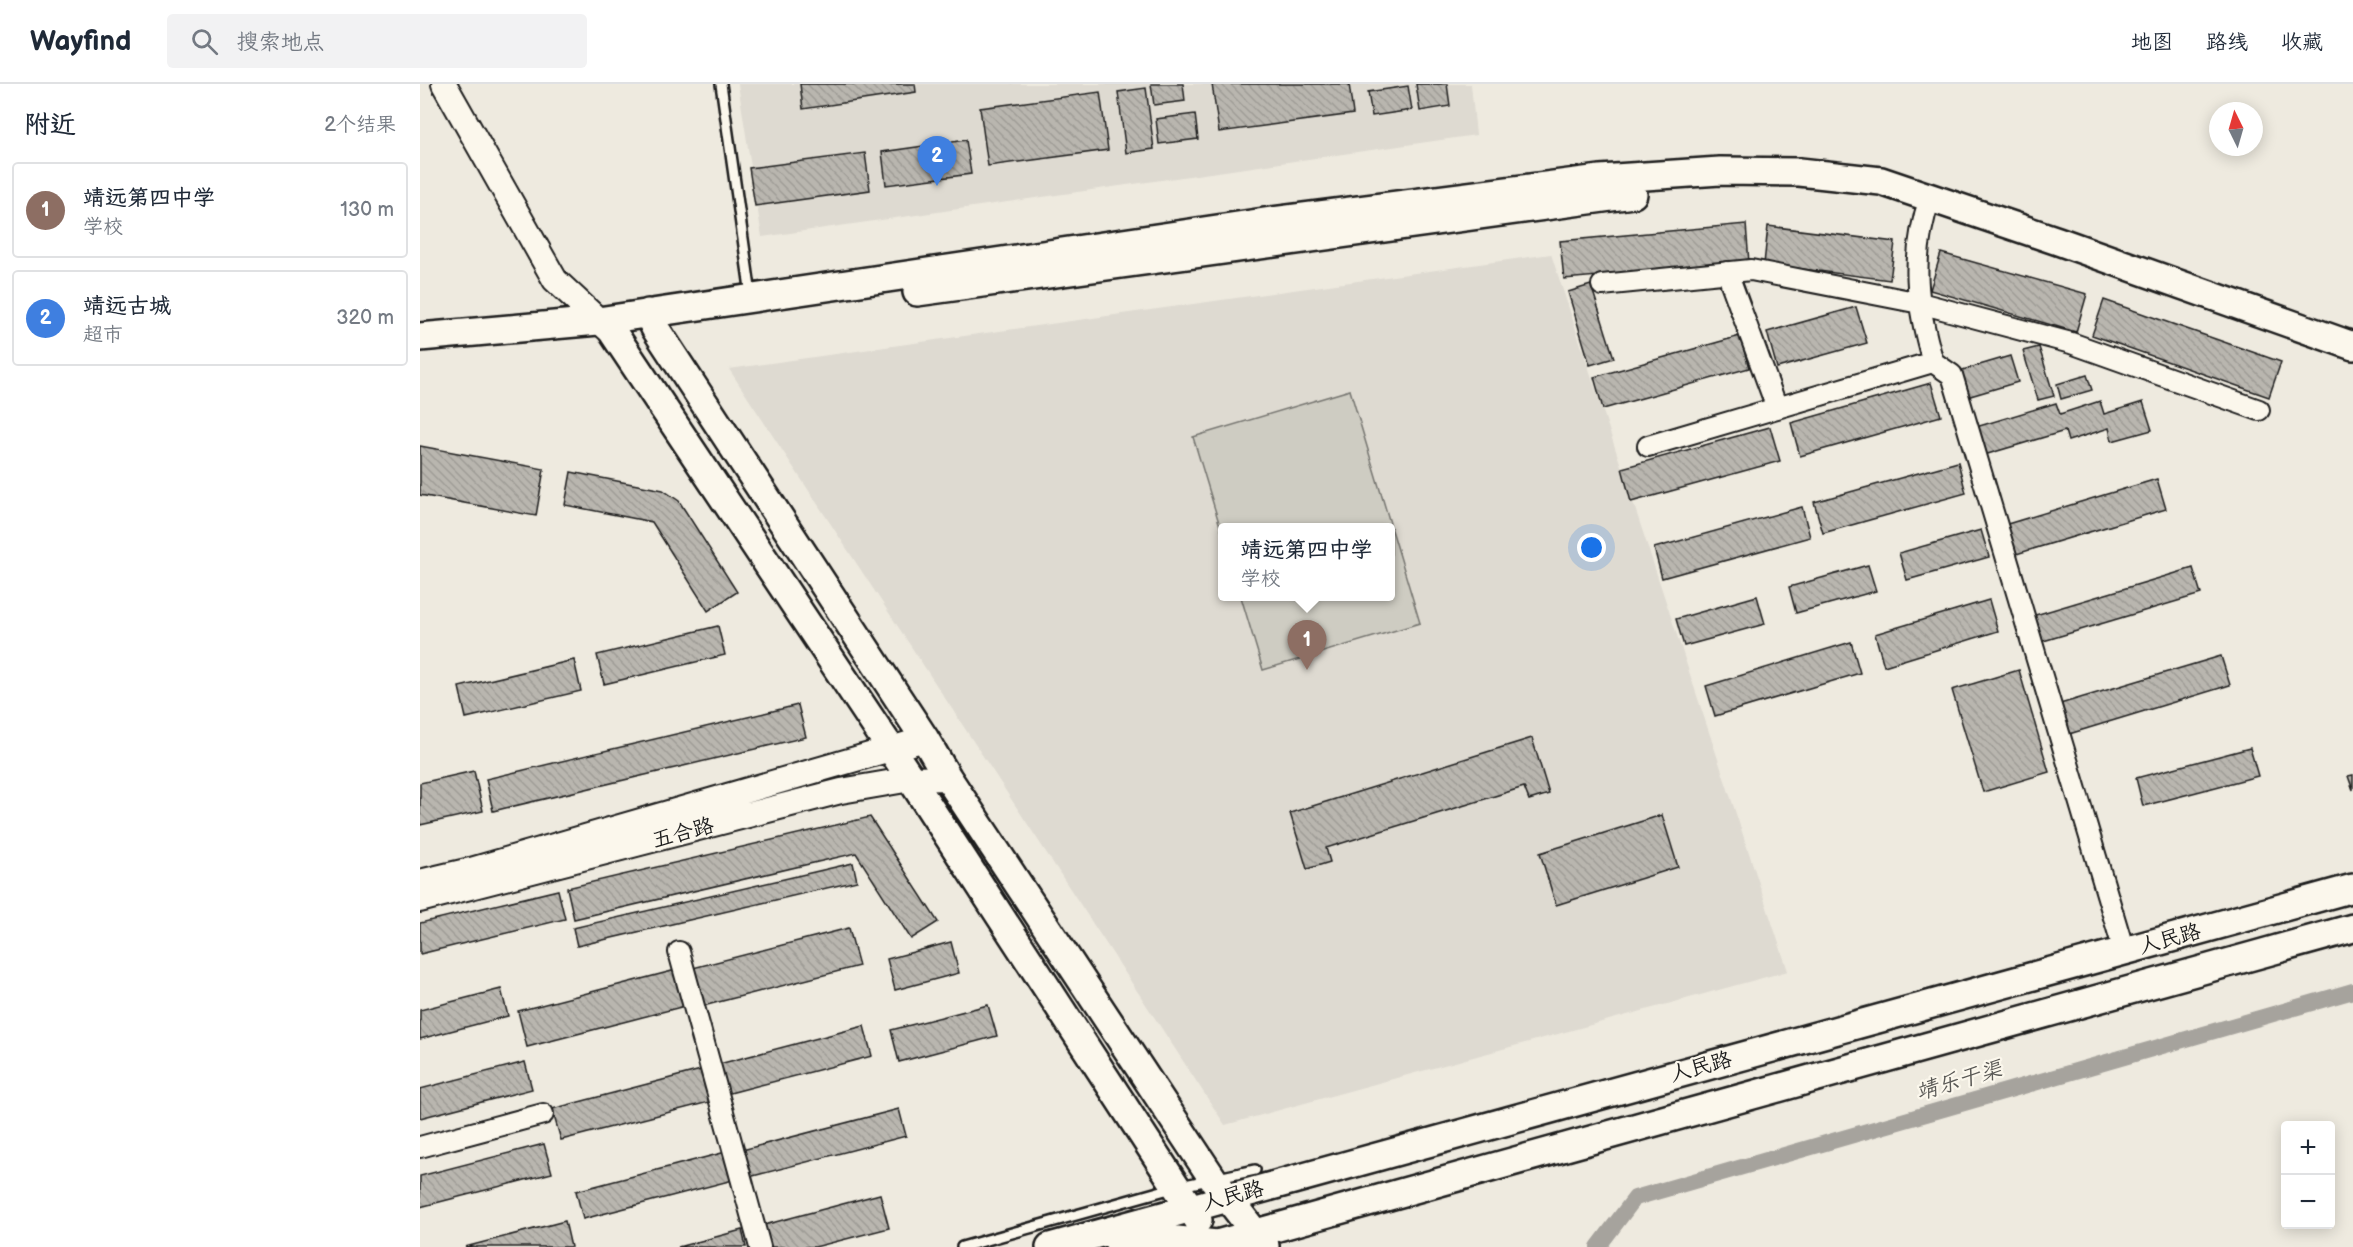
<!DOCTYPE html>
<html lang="zh">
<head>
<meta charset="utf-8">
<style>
  body { margin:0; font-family:"Balsamiq Sans","LXGW WenKai TC",sans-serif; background:#f2f2f3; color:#1f2937 }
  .controls { position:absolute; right:18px; bottom:18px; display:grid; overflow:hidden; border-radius:6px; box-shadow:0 3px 15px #0003 }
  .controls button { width:54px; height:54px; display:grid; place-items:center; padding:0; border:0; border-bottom:2px solid #e0e1e3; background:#fff; color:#1f2937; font:30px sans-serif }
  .compass { position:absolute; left:1789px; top:18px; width:54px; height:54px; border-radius:50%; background:#fff; box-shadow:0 3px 15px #0003; rotate:355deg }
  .you { position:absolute; left:1172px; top:464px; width:21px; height:21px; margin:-15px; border:4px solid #fff; border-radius:50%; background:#1a73e8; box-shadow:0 0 0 9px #1a73e833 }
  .badge { display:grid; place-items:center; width:39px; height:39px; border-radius:50%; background:#7c3aed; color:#fff; font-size:20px; font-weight:700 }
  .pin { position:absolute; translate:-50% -50px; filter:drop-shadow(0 2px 3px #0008) }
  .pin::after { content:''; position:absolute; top:32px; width:21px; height:18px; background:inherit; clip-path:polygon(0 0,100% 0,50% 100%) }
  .popup { position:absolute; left:798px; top:439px; width:177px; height:78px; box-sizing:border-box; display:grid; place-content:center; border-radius:6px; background:#fff; filter:drop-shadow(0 2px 4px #0005); font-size:20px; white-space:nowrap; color:#747a83 }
  .popup b { font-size:22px; color:#1f2937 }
  .popup::after { content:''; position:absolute; left:50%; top:100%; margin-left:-12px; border:12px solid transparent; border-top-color:#fff }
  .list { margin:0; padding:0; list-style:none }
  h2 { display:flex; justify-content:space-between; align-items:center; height:78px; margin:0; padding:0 24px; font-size:26px }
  h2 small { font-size:20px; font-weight:400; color:#747a83 }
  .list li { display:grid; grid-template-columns:39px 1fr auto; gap:18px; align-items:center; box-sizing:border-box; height:96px; margin:0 12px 12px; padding:0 12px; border:2px solid #e0e1e3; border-radius:6px }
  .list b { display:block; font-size:22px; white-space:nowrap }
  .list p { margin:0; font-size:20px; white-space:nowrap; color:#747a83 }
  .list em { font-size:20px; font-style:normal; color:#747a83 }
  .icon { flex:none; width:33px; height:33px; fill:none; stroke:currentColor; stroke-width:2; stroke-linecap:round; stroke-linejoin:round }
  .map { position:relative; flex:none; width:1933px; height:1163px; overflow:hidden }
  header { display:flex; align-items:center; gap:36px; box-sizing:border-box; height:84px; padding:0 30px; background:#fff; border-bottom:2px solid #e0e1e3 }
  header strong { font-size:28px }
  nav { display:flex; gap:33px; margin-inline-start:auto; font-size:21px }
  .search { width:420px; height:54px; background:#f2f2f3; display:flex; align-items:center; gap:15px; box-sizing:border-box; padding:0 21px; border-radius:6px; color:#747a83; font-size:22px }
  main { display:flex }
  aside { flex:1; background:#fff }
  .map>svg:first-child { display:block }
</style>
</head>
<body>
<header>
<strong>Wayfind</strong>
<div class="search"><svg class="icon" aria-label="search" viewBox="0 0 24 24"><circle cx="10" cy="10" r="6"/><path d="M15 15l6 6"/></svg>搜索地点</div>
<nav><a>地图</a><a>路线</a><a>收藏</a></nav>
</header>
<main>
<aside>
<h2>附近<small>2个结果</small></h2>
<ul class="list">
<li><span class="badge" style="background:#8d6e63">1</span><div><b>靖远第四中学</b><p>学校</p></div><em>130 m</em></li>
<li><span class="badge" style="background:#3f7fe0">2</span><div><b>靖远古城</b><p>超市</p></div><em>320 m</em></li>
</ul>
</aside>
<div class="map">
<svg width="1933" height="1163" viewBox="0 0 1933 1163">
  <defs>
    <pattern id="building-back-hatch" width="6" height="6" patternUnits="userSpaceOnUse" patternTransform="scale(1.5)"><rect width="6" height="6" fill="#b9b6af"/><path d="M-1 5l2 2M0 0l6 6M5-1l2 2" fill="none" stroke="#9e9c96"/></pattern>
  </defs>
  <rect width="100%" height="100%" fill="#eeeadf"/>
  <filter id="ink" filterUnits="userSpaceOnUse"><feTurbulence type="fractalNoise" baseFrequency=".0167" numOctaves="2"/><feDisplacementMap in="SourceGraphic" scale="12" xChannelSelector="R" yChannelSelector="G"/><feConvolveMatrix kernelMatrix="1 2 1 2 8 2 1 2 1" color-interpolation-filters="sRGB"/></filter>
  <g filter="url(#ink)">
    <path fill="#dedad1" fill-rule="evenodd" d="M318 0H1051L1056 51 342 153Z
      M1131 170 1368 887 805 1041 309 285ZM803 444H971V512H803Z"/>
    <path fill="#ceccc2" stroke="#75746f" stroke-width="1.5" d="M930 306 1000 539 843 586 821 513 971 512V444H803V452L773 353Z"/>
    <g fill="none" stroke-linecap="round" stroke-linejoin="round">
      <path stroke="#a6a39d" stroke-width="16" d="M1178 1163 1215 1114 1933 907"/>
    </g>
    <path fill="url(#building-back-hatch)" stroke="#1c1c1c" stroke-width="1.5" d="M380 0H495L496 8 383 25Z
      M731 0H763L765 17 734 21Z
      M792 0H929L933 30 799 48Z
      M996 0H1027L1030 22 1000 27Z
      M988 2 992 26 952 32 948 8Z
      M726 4 734 65 706 69 698 8Z
      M680 8 688 66 568 82 560 24Z
      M775 30 778 55 739 60 736 35Z
      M546 56 551 90 466 101 462 68Z
      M445 69 450 106 335 122 329 84Z
      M1326 140 1329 179 1144 195 1140 157Z
      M1348 142 1475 158 1470 196 1344 180Z
      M1521 169 1667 210 1656 248 1510 206Z
      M1171 201 1194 274 1170 281 1148 208Z
      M1684 216 1861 278 1849 313 1672 251Z
      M1436 223 1447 259 1357 284 1347 248Z
      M1320 252 1329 284 1183 325 1174 293Z
      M1619 263 1634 312 1618 316 1603 267Z
      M1590 272 1598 298 1547 313 1539 287Z
      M1667 291 1672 306 1641 315 1637 300Z
      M1511 299 1521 332 1380 372 1371 339Z
      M1680 317 1684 330 1723 318 1732 346 1692 357 1689 344 1648 357 1645 347 1564 371 1556 343 1636 319 1640 330Z
      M1350 343 1360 377 1211 418 1202 384Z
      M0 362 124 385 116 432 0 411Z
      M1538 378 1546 409 1403 449 1394 418Z
      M151 388 243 406 259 417 317 508 288 527 232 438 145 421Z
      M1737 395 1746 425 1593 471 1584 441Z
      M1382 423 1390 453 1242 494 1234 464Z
      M1561 446 1569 473 1487 496 1479 469Z
      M1448 481 1456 507 1376 529 1369 503Z
      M1773 484 1781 510 1620 558 1612 532Z
      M1337 512 1345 540 1264 562 1256 535Z
      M1569 516 1578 547 1464 582 1455 550Z
      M298 542 305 571 184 600 177 571Z
      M1431 558 1440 589 1295 632 1286 602Z
      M1801 572 1810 601 1649 650 1640 620Z
      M154 576 161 607 46 634 39 603Z
      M1599 586 1629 688 1563 708 1532 606Z
      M378 621 386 653 73 727 66 695Z
      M1112 654 1129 710 1109 716 1104 703 906 764 910 778 887 785 870 729Z
      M1830 664 1838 692 1723 722 1716 694Z
      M54 687 63 727 0 741V699Z
      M1933 691V706L1928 692Z
      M1242 731 1258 783 1136 821 1120 769Z
      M450 733 518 838 491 855 436 769 154 835 147 804Z
      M433 779 437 797 157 862 153 844Z
      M138 806 145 835 0 870V839Z
      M429 844 439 882 279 923 269 885Z
      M531 858 539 889 475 906 467 875Z
      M256 886 265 922 107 963 98 927Z
      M81 905 88 932 0 955V926Z
      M568 921 577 952 479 978 471 946Z
      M444 942 452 972 306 1010 299 980Z
      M105 978 112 1005 0 1034V1005Z
      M281 986 289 1018 141 1056 132 1025Z
      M479 1025 486 1052 329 1093 322 1066Z
      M124 1060 132 1089 0 1123V1092Z
      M306 1068 313 1096 163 1135 156 1107Z
      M460 1110 469 1144 395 1163H350L344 1141Z
      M145 1137 151 1163H45Z
      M322 1146 326 1163H258Z"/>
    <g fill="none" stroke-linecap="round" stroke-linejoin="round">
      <g stroke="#1c1c1c" stroke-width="14">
        <path id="service" d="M301 0 331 211
          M542 1163 756 1103 835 1086"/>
      </g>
      <g stroke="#1c1c1c" stroke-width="24">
        <path id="minor" d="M1510 114C1490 173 1496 219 1513 278
          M1307 188 1357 324
          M1182 201 1331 186 1500 219 1651 259 1839 326
          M1228 362 1513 278 1532 291 1704 867
          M259 868 340 1163
          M0 1063 123 1030"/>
      </g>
      <g stroke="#1c1c1c" stroke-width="28">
        <path id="tertiary" d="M24 0 135 196 190 247
          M0 798 51 786 505 655
          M0 816 421 707 491 695 528 694"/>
      </g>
      <g stroke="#1c1c1c" stroke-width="32">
        <path id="secondary" d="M497 208 1213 110
          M228 229 235 244 505 655 528 694 793 1095 845 1162
          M194 250 491 695 778 1136
          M0 253 178 237 851 137 1180 95 1300 87 1379 88 1461 97 1638 157 1933 262
          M698 1157 717 1152 797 1160 1933 844
          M630 1163 1933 804"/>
      </g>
      <use href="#service" stroke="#fbf7ec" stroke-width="9"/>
      <use href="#minor" stroke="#fbf7ec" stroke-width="20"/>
      <use href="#tertiary" stroke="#fbf7ec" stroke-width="24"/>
      <use href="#secondary" stroke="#fbf7ec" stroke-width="27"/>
    </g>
  </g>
  <g text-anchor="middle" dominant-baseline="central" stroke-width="4.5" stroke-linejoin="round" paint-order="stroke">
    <g font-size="21" fill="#1c1c1c" stroke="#fbf7ec">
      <text transform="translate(263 749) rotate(-15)">五合路</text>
      <text transform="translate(1750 855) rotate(-15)">人民路</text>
      <text transform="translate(1281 983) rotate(-15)">人民路</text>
      <text transform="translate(813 1112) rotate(-15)">人民路</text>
    </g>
    <g font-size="22" font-style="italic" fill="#5a5956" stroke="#fbf7ec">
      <text transform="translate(1539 997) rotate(-16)">靖乐干渠</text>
    </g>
  </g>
</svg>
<div class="controls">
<button>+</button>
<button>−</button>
</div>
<svg class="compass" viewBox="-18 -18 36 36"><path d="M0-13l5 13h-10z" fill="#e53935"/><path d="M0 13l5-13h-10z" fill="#747a83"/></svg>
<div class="you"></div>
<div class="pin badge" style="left:887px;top:586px;background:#8d6e63">1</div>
<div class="popup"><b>靖远第四中学</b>学校</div>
<div class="pin badge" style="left:517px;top:102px;background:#3f7fe0">2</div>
</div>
</main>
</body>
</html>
